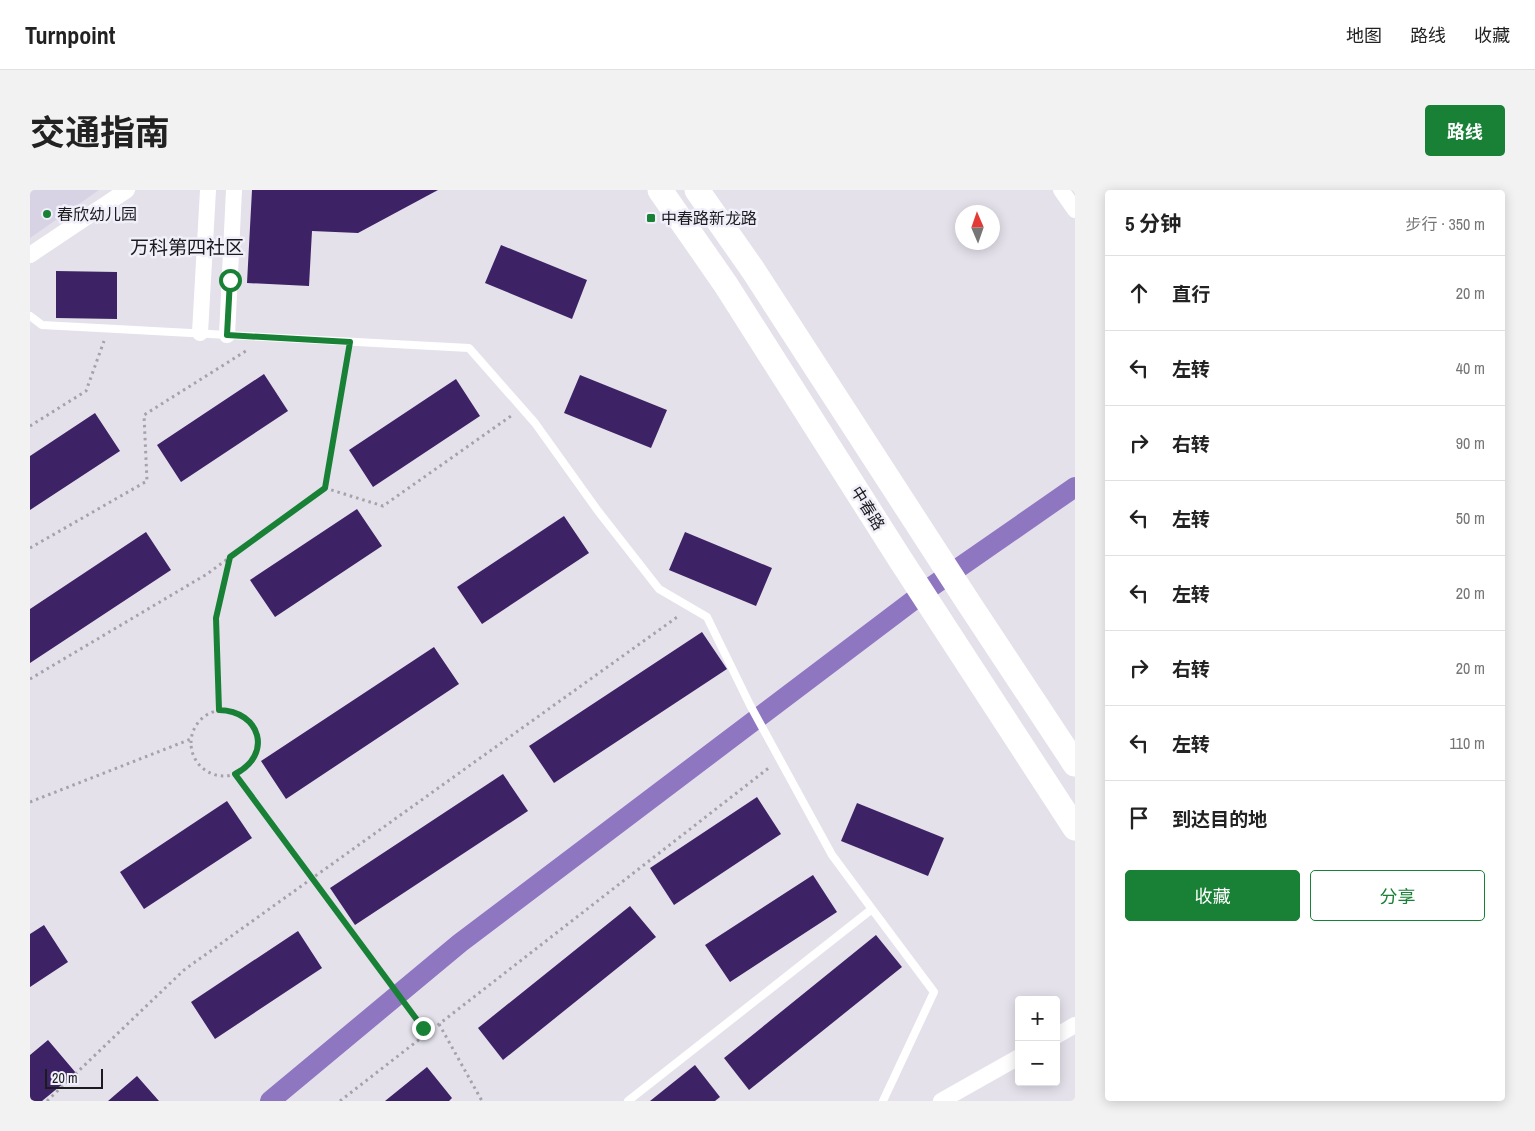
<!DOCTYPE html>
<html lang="zh">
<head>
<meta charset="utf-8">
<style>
  body { margin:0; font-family:"Archivo Narrow","Noto Sans SC",sans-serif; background:#f2f2f2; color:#222 }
  .controls { position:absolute; right:15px; bottom:15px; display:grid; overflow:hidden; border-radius:5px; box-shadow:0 2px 12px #0003 }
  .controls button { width:45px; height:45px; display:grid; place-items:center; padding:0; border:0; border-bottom:1px solid #e0e0e0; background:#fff; color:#222; font:25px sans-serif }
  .compass { position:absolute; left:925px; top:15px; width:45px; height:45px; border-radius:50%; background:#fff; box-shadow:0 2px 12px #0003; rotate:358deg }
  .scale { position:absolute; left:15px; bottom:12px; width:58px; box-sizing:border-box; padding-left:5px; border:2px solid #1b1a1e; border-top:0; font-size:14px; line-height:18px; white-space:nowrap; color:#1b1a1e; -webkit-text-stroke:4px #f1eff9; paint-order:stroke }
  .stop { position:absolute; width:15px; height:15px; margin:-11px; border:4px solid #188136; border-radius:50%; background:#fff }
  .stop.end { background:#188136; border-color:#fff; box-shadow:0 1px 5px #0008 }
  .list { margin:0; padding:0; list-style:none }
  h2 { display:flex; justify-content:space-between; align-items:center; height:65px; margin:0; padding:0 20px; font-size:21px }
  h2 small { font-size:16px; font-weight:400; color:#767676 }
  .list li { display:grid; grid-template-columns:32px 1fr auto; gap:15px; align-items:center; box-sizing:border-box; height:75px; padding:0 20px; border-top:1px solid #e0e0e0 }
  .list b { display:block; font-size:19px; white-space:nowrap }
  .list em { font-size:16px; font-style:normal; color:#767676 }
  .actions { display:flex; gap:10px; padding:15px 20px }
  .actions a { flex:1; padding:11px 0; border:1px solid #188136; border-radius:5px; text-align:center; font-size:18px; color:#188136 }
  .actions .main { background:#188136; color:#fff }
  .icon { flex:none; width:28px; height:28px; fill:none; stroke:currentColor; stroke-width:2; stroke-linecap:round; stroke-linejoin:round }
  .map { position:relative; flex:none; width:1045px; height:911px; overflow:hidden; border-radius:5px }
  header { display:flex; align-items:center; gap:30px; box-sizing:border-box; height:70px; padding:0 25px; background:#fff; border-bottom:1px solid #e0e0e0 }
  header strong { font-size:24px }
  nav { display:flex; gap:28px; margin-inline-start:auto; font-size:18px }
  .intro { display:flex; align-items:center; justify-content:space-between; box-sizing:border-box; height:120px; padding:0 30px }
  h1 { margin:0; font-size:35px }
  .button { padding:12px 22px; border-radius:5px; background:#188136; color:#fff; font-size:18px; font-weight:700 }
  main { display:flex; gap:30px; padding:0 30px }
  aside { flex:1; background:#fff; border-radius:5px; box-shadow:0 2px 12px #0003 }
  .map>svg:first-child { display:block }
</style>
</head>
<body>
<header>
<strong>Turnpoint</strong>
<nav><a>地图</a><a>路线</a><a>收藏</a></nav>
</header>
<div class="intro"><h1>交通指南</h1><a class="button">路线</a></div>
<main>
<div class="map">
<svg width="1045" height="911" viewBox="0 0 1045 911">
  <rect width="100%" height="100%" fill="#e4e1eb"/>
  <path fill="#d8d3e4" d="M0 0H69L0 48Z"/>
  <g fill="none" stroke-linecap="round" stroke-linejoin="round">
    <path stroke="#8e76c1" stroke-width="20" d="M240 911 430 753 901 397 1045 297"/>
  </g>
  <path fill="#3d2366" d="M222 0H408L328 43 282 41 279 96 217 93Z
    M471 55 557 90 542 129 455 93Z
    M26 81 87 82V129L26 128Z
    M234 184 258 221 151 292 127 255Z
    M550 185 637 220 621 258 534 223Z
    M426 189 450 226 343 297 319 260Z
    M65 223 90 261 0 320V266Z
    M327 319 352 356 245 427 220 390Z
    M534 326 559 363 452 434 427 397Z
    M116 342 141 380 0 473V419Z
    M655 342 742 378 726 416 639 380Z
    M672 442 697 479 524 593 499 556Z
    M404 457 429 494 256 609 231 571Z
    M473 584 498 621 325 735 300 698Z
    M727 607 751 644 644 715 620 678Z
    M197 611 222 648 114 719 90 682Z
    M827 613 914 648 898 686 811 651Z
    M783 685 807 722 700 792 675 755Z
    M600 716 626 747 473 870 448 838Z
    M14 735 38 772 0 797V744Z
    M268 741 292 778 185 849 161 812Z
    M846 745 872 777 719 900 694 868Z
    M18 850 46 883 12 911H0V865Z
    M665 875 690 907 685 911H620Z
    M397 877 422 908 419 911H355Z
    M107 886 129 911H78Z"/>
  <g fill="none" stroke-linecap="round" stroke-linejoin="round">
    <path stroke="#a4a2aa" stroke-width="3" stroke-dasharray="2.5 4" stroke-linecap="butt" d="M0 236 56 201 74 151
      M295 298 353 316 481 226
      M0 358 117 291 114 225 219 159
      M0 489 177 384 295 298 318 165
      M161 553a33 33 0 1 1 66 0a33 33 0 1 1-66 0Z
      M189 520 186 428 200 367
      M205 584 397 843
      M0 612 161 549
      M409 834 452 911
      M17 911 154 780 650 425
      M310 911 740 577"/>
    <path stroke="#fff" stroke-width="8" d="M0 126 12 135 439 158 505 233 568 321 629 399 677 427 720 515 802 665 842 719 598 911
      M842 719 904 802 853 911"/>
    <path stroke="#fff" stroke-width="16" d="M1031 0 1045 20
      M0 65 97 0
      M170 143 178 0
      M197 145 204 0
      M1026 846 1045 835
      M911 911 989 867"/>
    <path stroke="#fff" stroke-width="25" d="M630 0 696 95 870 369 1045 638
      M667 0 723 80 938 412 1045 574"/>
  </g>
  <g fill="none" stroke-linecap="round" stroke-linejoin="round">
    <path stroke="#188136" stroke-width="6" d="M200 90 197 145 320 152 295 298 200 367 186 428 189 520C231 521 243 565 205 584L393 838"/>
  </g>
  <g fill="#188136" stroke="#f1eff9" stroke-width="2">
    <circle cx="17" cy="24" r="5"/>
    <rect x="616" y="23" width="10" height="10" rx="2.5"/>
  </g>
  <g text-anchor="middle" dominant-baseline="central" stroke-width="5" stroke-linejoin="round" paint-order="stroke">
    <g font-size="16" fill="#1b1a1e" stroke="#f1eff9" text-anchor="start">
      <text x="27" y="24">春欣幼儿园</text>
      <text x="631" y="28">中春路新龙路</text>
    </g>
    <g font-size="16" fill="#1b1a1e" stroke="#f1eff9">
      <text transform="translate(838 318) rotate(58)">中春路</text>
    </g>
    <g font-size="19" fill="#1b1a1e" stroke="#f1eff9">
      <text x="157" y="57">万科第四社区</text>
    </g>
  </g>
</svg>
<div class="controls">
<button>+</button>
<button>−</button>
</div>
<svg class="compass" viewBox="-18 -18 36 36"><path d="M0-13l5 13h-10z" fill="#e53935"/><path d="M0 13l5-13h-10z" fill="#767676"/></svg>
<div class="scale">20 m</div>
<div class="stop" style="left:200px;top:90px"></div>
<div class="stop end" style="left:393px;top:838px"></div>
</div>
<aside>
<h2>5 分钟<small>步行 · 350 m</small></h2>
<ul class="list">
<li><svg class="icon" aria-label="ahead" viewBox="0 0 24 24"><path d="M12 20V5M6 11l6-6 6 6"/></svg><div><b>直行</b></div><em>20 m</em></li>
<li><svg class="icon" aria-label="left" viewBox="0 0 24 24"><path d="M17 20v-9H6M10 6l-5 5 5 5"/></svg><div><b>左转</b></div><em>40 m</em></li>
<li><svg class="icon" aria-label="right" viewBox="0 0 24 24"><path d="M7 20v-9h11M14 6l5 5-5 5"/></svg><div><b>右转</b></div><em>90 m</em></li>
<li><svg class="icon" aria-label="left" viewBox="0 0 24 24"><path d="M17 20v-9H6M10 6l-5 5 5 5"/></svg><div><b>左转</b></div><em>50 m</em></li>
<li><svg class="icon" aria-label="left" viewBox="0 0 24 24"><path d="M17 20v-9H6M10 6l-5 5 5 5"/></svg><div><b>左转</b></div><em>20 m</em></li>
<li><svg class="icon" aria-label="right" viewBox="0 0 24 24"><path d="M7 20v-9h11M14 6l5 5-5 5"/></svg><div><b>右转</b></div><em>20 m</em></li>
<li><svg class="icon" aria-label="left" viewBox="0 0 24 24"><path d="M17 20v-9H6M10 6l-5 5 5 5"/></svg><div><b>左转</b></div><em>110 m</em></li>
<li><svg class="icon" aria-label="arrive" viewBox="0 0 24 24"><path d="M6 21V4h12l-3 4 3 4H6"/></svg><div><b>到达目的地</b></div></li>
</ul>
<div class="actions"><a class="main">收藏</a><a>分享</a></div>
</aside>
</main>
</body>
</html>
